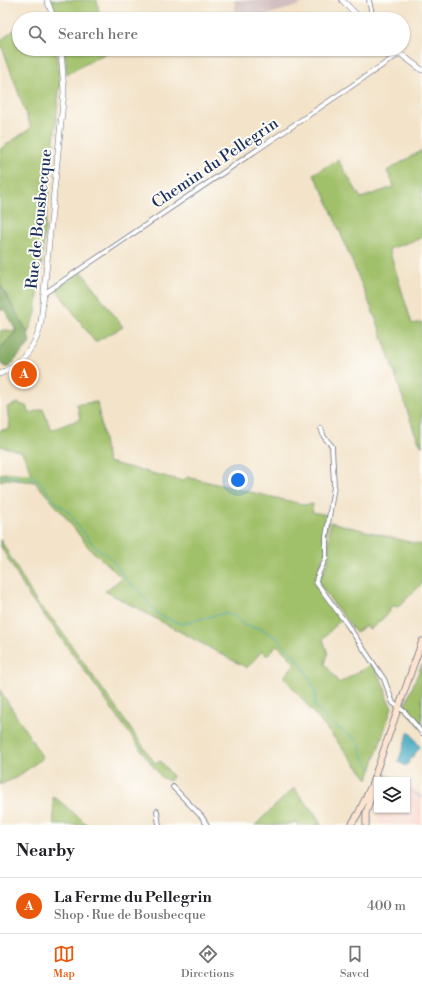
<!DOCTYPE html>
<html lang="en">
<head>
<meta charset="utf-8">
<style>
  body { margin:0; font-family:"Libre Bodoni",serif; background:#f2f2f2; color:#202124 }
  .controls { position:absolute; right:12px; bottom:12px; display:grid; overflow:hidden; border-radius:0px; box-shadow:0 1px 3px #0004 }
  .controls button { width:36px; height:36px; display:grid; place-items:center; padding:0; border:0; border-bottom:1px solid #e0e0e0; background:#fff; color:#202124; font:20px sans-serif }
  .you { position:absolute; left:238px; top:480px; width:14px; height:14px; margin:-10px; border:3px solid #fff; border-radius:50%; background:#1a73e8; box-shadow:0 0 0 6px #1a73e833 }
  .badge { display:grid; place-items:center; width:26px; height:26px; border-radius:50%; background:#ea580c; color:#fff; font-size:13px; font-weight:700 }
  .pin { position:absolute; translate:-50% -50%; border:2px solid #fff; box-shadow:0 1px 4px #0006 }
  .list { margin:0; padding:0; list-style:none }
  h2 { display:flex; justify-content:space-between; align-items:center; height:52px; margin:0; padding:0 16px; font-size:17px }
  h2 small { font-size:13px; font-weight:400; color:#757577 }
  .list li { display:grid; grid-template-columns:26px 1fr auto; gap:12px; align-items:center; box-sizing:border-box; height:56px; padding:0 16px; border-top:1px solid #e0e0e0 }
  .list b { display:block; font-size:15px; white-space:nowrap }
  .list p { margin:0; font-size:13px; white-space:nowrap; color:#757577 }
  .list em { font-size:13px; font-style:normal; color:#757577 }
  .icon { flex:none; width:22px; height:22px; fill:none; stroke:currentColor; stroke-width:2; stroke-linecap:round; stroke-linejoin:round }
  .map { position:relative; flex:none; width:422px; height:825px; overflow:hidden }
  .search { position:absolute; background:#fff; box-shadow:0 1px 3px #0004; left:12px; right:12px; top:12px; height:44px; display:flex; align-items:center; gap:10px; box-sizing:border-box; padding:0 14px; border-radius:22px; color:#757577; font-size:15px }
  .sheet { height:108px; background:#fff }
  nav { display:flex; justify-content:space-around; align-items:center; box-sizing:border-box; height:56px; border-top:1px solid #e0e0e0; background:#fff; font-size:11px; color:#757577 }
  nav a { display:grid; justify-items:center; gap:2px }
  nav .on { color:#ea580c }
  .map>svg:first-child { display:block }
</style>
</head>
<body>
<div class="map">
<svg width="422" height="825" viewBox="0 0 422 825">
  <rect width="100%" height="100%" fill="#fdfcf7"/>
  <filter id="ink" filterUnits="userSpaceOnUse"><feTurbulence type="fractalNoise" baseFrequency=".025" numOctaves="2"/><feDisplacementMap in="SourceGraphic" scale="8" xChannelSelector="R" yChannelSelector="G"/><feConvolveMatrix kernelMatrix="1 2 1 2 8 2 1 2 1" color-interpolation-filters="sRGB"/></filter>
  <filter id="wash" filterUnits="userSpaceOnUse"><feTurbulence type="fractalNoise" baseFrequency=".012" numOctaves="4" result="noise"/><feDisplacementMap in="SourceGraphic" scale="16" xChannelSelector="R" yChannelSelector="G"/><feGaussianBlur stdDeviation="0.9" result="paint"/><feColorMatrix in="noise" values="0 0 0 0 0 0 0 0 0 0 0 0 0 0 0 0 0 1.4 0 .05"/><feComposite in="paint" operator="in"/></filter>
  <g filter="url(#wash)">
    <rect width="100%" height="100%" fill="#f3e3c9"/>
    <path fill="#f7d1c6" d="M407 785 422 795V825H379L378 810H407Z"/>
    <path fill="#d2bfbf" d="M234 0H307L297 6 253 19H236Z"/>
    <path fill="#a0c069" stroke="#5e7864" d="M51 0H97L100 19H56Z
      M19 26V49H56L60 84 36 313 28 333 0 284V149L31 128 0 41Z
      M64 49H105L106 53 67 74Z
      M422 150V238L389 249 412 324 422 322V447L414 431 379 327 324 193 313 174 338 160 361 198 393 187V183L387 171Z
      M82 272 123 327 95 342 56 289Z
      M5 330 16 331 0 349V331Z
      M97 402 108 462 183 481 187 477 306 505 313 504 312 512 328 515 325 554 314 584 341 619 323 639 328 654 325 664 339 683 372 664 385 687 387 699 392 707 368 779 284 677 295 663 277 645 267 656 262 651 247 668 105 591 122 578 89 548 64 515 35 482 7 479 0 481V474C10 471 22 475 32 473L22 452 0 446V430L10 429 7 407 18 403 28 407 29 413 43 409 51 430 80 419 77 404Z
      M330 522 422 545V584L398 607 393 606 389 609 390 612 370 630 366 625 356 633 321 587 319 581 328 561Z
      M0 539 37 603 54 621 155 763 161 761 172 776 170 781 162 778 152 765 51 624 30 598 0 545Z
      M422 664V729L404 708Z
      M0 690 43 758 17 777 0 785Z
      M294 788 316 815 321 825H298L297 822 284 825H255Z
      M53 797 57 799 88 825H54Z"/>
    <path fill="#80a65d" stroke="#4e6a5e" d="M0 284 28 333 30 343 9 367H5L0 363V349L16 331 4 309 0 311Z"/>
    <path fill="#3fa8bf" stroke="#2d6c8e" d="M409 731 420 747 406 766 398 762Z"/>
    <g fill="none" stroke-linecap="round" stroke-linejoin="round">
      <path stroke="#3fa8bf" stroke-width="1" d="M0 477 6 476 22 478 34 477 39 480 56 502 67 511 95 547 109 556 129 583 137 588 158 615 181 624 225 613 234 616 245 626 260 628 277 638 302 665 309 677 316 693 314 707 319 709 327 720 359 742C361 753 363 763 373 768
        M382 772 396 780
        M407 788 422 798"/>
    </g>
  </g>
  <g filter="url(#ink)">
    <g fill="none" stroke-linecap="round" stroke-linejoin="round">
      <g stroke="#676e83" stroke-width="5.5">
        <path id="minor" d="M369 0 373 19
          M45 293 399 54
          M321 428 324 437 332 446 334 486 326 537V558L317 577 316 582 346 623 384 679 393 703 405 712 422 733
          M173 787 202 817 207 825
          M157 811 159 825"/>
      </g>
      <g stroke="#676e83" stroke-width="6">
        <path id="tertiary" d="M47 0 54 19
          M342 0 361 19
          M394 49 422 70
          M0 374C22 363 37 347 41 322L64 92 61 49"/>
      </g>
      <g stroke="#676e83" stroke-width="7">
        <path id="secondary" d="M351 825 358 814 371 786 422 641
          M366 825V813L377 778"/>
      </g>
      <use href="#minor" stroke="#fff" stroke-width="4"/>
      <use href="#tertiary" stroke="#fff" stroke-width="5"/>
      <use href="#secondary" stroke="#fde4d0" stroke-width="5.5"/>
    </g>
  </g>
  <g text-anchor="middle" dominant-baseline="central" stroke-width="4" stroke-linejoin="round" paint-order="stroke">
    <g font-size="16" fill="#1b2f5e" stroke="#fdfcf7">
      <text transform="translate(215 163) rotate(-34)">Chemin du Pellegrin</text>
      <text transform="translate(39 219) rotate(-84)">Rue de Bousbecque</text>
    </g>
  </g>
</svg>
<div class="controls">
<button><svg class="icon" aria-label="layers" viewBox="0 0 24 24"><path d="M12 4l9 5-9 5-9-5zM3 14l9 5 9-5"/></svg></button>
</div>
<div class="you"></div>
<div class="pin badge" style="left:24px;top:374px">A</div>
<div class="search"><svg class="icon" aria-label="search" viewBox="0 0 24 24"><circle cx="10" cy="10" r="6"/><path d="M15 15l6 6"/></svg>Search here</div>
</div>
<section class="sheet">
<h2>Nearby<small></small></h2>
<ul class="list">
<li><span class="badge">A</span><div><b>La Ferme du Pellegrin</b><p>Shop · Rue de Bousbecque</p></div><em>400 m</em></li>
</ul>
</section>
<nav>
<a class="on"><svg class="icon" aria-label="map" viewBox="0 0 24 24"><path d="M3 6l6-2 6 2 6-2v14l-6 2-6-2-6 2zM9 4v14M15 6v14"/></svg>Map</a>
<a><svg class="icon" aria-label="directions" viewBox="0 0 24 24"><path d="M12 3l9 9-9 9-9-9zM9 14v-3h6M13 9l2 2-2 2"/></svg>Directions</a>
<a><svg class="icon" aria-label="saved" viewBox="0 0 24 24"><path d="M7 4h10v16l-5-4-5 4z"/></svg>Saved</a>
</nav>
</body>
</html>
